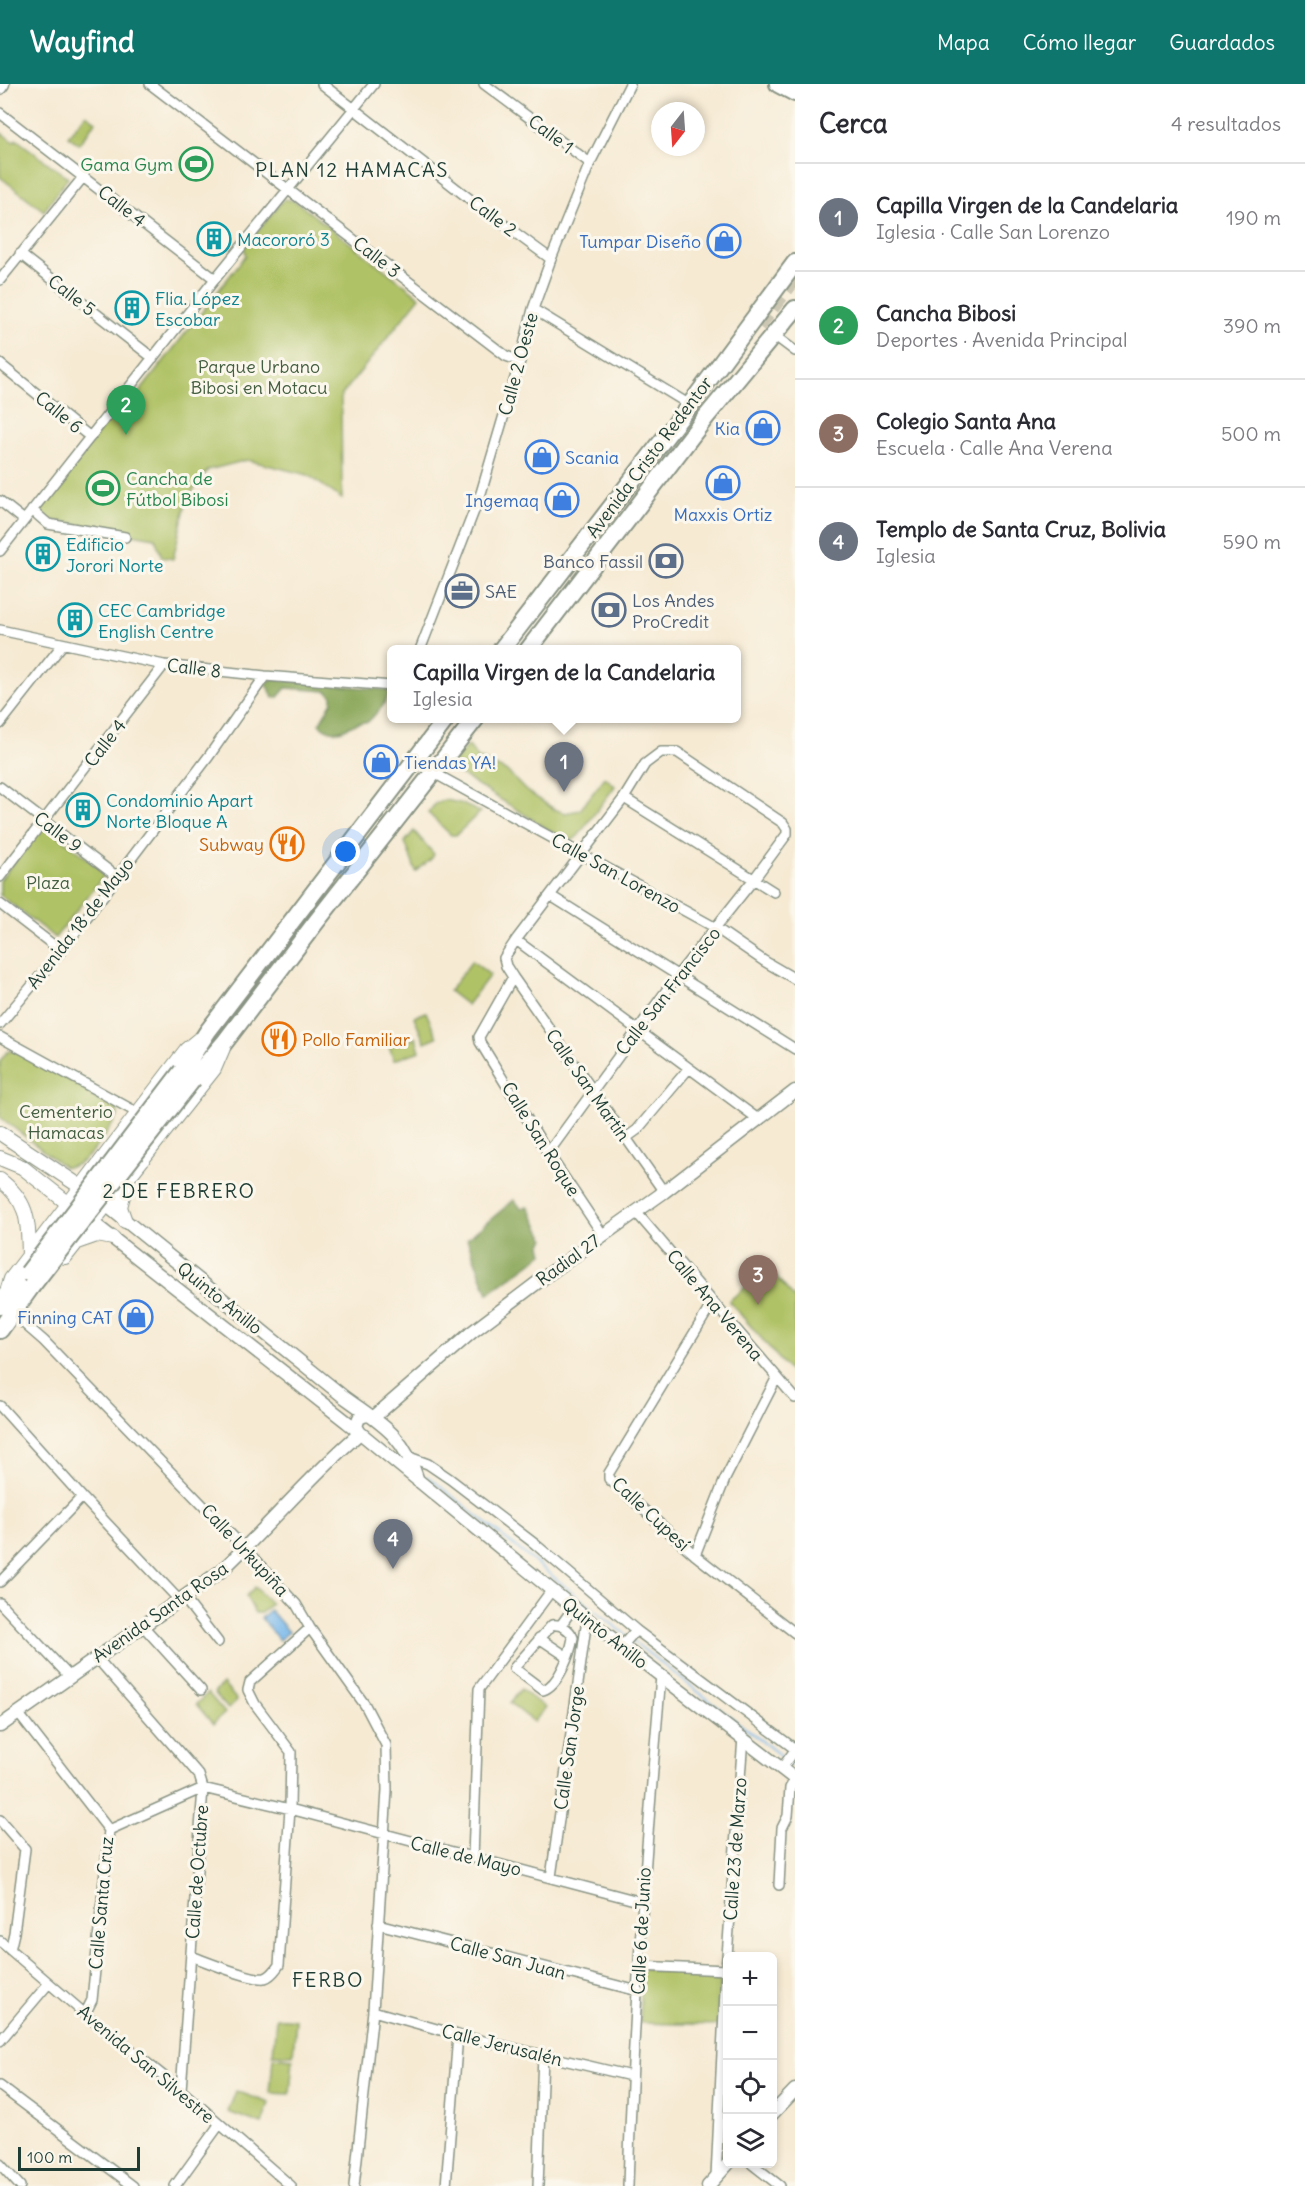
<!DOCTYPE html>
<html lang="es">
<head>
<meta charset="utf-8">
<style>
  body { margin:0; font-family:Delius,sans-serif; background:#f2f2f3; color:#2b2b33 }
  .controls { position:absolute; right:18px; bottom:18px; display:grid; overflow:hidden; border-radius:9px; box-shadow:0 3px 9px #0003 }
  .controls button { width:54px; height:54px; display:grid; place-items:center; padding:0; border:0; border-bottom:2px solid #e1e1e2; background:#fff; color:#2b2b33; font:30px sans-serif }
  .compass { position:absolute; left:651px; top:18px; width:54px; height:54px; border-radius:50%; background:#fff; box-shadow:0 3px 9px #0003; rotate:197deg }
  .scale { position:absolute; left:18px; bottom:15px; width:122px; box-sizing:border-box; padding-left:6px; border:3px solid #1f3d34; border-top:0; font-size:16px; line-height:21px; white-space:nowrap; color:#1f3d34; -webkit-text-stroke:4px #fbf7ec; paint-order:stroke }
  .you { position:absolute; left:346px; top:768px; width:21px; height:21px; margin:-15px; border:4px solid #fff; border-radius:50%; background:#1a73e8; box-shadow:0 0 0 9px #1a73e833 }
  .badge { display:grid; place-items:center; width:39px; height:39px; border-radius:50%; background:#0f766e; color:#fff; font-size:20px; font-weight:700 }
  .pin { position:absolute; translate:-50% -50px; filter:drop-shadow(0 2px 3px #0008) }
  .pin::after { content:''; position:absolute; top:32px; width:21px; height:18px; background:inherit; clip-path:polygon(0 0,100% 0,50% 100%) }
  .popup { position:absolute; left:387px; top:561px; width:354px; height:78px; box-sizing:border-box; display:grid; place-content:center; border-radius:9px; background:#fff; filter:drop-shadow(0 2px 4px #0005); font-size:20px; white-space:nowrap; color:#7c7c81 }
  .popup b { font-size:22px; color:#2b2b33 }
  .popup::after { content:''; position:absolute; left:50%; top:100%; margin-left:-12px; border:12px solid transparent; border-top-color:#fff }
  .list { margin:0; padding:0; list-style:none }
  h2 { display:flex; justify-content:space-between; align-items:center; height:78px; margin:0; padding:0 24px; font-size:26px }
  h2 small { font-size:20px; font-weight:400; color:#7c7c81 }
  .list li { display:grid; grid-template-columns:39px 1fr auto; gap:18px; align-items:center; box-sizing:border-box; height:108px; padding:0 24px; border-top:2px solid #e1e1e2 }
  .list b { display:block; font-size:22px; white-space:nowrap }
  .list p { margin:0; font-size:20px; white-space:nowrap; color:#7c7c81 }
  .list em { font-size:20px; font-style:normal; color:#7c7c81 }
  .icon { flex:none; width:33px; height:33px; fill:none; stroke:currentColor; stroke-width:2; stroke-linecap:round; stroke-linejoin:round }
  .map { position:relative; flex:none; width:795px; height:2102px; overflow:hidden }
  header { display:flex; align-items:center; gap:36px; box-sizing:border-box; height:84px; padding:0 30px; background:#0f766e; color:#fff }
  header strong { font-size:28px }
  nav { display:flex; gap:33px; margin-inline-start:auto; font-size:21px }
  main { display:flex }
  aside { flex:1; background:#fff }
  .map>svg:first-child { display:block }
</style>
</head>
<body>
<header>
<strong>Wayfind</strong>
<nav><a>Mapa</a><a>Cómo llegar</a><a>Guardados</a></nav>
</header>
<main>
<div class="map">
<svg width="795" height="2102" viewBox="0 0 795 2102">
  <rect width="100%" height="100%" fill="#fbf7ec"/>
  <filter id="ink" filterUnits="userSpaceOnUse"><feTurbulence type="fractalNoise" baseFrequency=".0167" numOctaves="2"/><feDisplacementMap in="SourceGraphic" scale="12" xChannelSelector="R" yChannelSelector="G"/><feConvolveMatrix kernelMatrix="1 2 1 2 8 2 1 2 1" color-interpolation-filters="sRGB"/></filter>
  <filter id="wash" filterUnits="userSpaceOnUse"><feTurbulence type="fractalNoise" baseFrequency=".008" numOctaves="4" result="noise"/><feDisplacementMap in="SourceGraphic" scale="24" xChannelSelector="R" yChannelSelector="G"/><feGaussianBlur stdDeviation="1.35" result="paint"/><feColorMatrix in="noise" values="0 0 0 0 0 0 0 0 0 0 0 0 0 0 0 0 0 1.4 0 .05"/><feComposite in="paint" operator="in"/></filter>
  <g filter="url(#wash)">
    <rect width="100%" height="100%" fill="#f6ead3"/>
    <path fill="#b0c266" stroke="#68804d" stroke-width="1.5" d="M86 30 96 37 79 60 68 52Z
      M0 48 14 58 16 55 68 94 44 127 0 93Z
      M284 115 295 117 420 213 341 312 342 415 308 391 247 376 208 386 187 415 173 475 162 473 155 454 50 436 42 431 39 425 42 420 121 320 132 318 246 171 244 164Z
      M468 661 478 674 508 688 525 706 554 725 565 729 580 726 605 693 615 702 578 752 573 756 562 754 452 685 451 681Z
      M445 716 460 719 480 728 456 751H451L428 729 436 719Z
      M41 744 51 746 106 789 55 854 0 811V796Z
      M414 747 434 770 432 774 416 788 405 758Z
      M472 877 490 891 467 921 449 907Z
      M426 928 437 953 425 958 414 933Z
      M416 954 420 967 394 976 389 962Z
      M14 966 117 1021 118 1032C106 1049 86 1086 64 1083L0 1033V977L7 968Z
      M768 1183 795 1215V1289L793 1291 729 1217Z
      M255 1503 271 1520 261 1529H255L246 1512Z
      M223 1600 237 1616 228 1625 214 1609Z
      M521 1605 545 1624 534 1638 510 1619Z
      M208 1609 225 1629 213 1640 196 1620Z
      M642 1885 719 1892 721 1894 719 1941 640 1939Z
      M276 1934 296 1936 293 1971 273 1970Z
      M273 1973 293 1975 290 2010 270 2009Z
      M236 2007 269 2019 262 2040 228 2028Z"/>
    <path fill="#8ca85b" stroke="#567248" stroke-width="1.5" d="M271 595 387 606 389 610 382 623 368 638C349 636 339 659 319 640L332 618V612L327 607 286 604 278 613 273 614 269 604 265 601Z
      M514 1116 521 1124 528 1122 545 1155 541 1161 543 1170 488 1210 467 1155Z"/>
    <path fill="#77b7eb" stroke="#4b7a90" stroke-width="1.5" d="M270 1526 289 1548 279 1556 261 1534Z"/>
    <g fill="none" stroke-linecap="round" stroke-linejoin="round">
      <path stroke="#77b7eb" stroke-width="2" d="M427 1392 626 1551
        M630 1555 785 1675
        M789 1678 795 1683"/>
    </g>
  </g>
  <g filter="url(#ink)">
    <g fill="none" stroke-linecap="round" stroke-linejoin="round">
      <path stroke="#cbc7b3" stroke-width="15" stroke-dasharray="15 8" stroke-linecap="butt" d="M758 242 795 194"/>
      <g stroke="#8a9484" stroke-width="12">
        <path id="minor" d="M150 0 506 272 520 277
          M322 0 480 123 551 175
          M484 0 590 79
          M0 29 215 195
          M20 170 153 274
          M0 196 84 92
          M533 225 690 321
          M775 252 795 267
          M0 280 89 352
          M0 417 24 436
          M32 426 48 440 125 453
          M0 467 215 195 374 0
          M0 546 164 581 265 592 392 602
          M420 566 481 409 520 277 533 225 551 175 590 79 630 0
          M0 640 63 560
          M434 689 716 844 764 877 795 895
          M0 703 116 792
          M624 714 774 808
          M0 793 164 581
          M551 812 795 965
          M0 820 61 867
          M516 856 758 1035
          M513 893 664 1108
          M0 940 61 867 209 672 265 592
          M0 953 138 1029
          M626 1054 637 1046 689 984
          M548 1069 677 892 754 795 787 750V745L783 739 677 668H661L645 680 624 714 516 856 504 874 506 882 513 893 479 953 480 958 548 1069 603 1151
          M636 1128 795 1314
          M713 1218 609 1389V1395L695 1471 795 1549
          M13 1230 44 1257 245 1465 296 1520 310 1544 365 1621 386 1661 387 1706 373 1927 354 2102
          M0 1322 82 1413 180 1517
          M409 1373 428 1380 450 1395 535 1460 636 1546 795 1665
          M695 1471 725 1395 777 1293
          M0 1498 82 1413
          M184 1514 218 1558
          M0 1519 69 1592
          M552 1541C561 1540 570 1545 573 1554 570 1570 559 1601 543 1606L514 1584Z
          M561 1541 573 1524
          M143 1542 201 1606
          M539 1554 566 1572
          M622 1562 636 1546
          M96 1573 199 1691 203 1704 181 2006
          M18 1629 109 1746 92 1916 85 1930
          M782 1684 795 1666
          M0 1736 25 1765 14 1849 10 1866
          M109 1746 203 1704 290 1725 642 1818
          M473 1774 479 1605 551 1507
          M551 1793 587 1535
          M779 1801 782 1744 788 1732 790 1704 795 1696
          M378 1840 638 1907
          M0 1857 85 1930 181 2006 291 2102
          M191 1872C205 1877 253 1897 265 1894 272 1892 275 1886 279 1881L290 1725 291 1668 255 1620 248 1606 250 1598 310 1544
          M639 1882 726 1886
          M373 1927 458 1951 631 1992
          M0 1957 49 1899
          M0 2002 133 2102
          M0 2080 20 2102
          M752 2080 780 2102
          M716 2093 726 1886 743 1653
          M175 2102 219 2041
          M446 2102 458 1951
          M538 2102 543 1972
          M628 2102C633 1932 646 1762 661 1592"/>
      </g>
      <g stroke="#8a9484" stroke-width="15">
        <path id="tertiary" d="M0 4 3 0
          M106 1121 344 1313C381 1340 404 1350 418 1397
          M92 1138 347 1338 587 1535 795 1695
          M360 1349 356 1342 359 1334 366 1331 374 1333 472 1248 546 1192 664 1108 795 1007
          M0 1642 221 1487C269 1442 310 1392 360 1349
          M772 2030 795 2006
          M708 2102 728 2080"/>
      </g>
      <g stroke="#8a9484" stroke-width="16">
        <path id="secondary" d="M0 1049 87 1107
          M0 1074 22 1083 74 1124
          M0 1096C30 1119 28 1138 29 1173
          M125 1137 120 1123 126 1101
          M77 1158 97 1151 113 1154
          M65 1173 214 985 223 964
          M5 1214 11 1195 186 966 198 956"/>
      </g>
      <g stroke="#8a9484" stroke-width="20">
        <path id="trunk" d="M778 0 795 9
          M501 566 690 321 795 179
          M528 566 706 333 795 225
          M182 987 208 947 447 634
          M193 995 224 959 316 838 476 634
          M0 1222 22 1196
          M0 1246 31 1203"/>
      </g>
      <use href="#minor" stroke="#fff" stroke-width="9"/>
      <use href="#tertiary" stroke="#fff" stroke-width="12"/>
      <use href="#secondary" stroke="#fff" stroke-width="14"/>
      <use href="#trunk" stroke="#fff" stroke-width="16"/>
      <g stroke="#8a9484" stroke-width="20" stroke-linecap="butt">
        <path id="trunk-bridge" d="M28 1189 182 987
          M31 1203 193 995"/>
      </g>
      <use href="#trunk-bridge" stroke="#fff" stroke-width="16"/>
    </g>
  </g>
  <defs>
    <g id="stadium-ring" transform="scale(1.725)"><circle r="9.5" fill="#fbf7ec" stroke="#2e9e5b" stroke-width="1.5"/><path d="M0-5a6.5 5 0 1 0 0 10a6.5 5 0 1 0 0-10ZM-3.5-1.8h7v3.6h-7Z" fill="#2e9e5b"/></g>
    <g id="building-ring" transform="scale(1.725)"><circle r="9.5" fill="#fbf7ec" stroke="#0f9aa8" stroke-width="1.5"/><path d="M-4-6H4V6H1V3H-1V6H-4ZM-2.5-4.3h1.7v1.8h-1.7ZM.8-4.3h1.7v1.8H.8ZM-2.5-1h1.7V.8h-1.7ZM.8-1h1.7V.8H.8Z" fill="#0f9aa8"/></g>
    <g id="shop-ring" transform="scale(1.725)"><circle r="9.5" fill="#fbf7ec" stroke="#3f7fe0" stroke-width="1.5"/><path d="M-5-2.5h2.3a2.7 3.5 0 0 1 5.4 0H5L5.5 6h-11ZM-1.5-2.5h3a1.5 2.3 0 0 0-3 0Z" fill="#3f7fe0"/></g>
    <g id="bank-ring" transform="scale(1.725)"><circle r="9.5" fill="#fbf7ec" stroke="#5c6f8a" stroke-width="1.5"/><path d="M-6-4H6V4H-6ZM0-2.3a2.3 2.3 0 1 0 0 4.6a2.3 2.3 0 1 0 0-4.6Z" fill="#5c6f8a"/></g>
    <g id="office-ring" transform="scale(1.725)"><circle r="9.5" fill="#fbf7ec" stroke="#5c6f8a" stroke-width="1.5"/><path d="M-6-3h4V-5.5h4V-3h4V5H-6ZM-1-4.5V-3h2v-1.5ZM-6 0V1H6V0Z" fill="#5c6f8a"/></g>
    <g id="restaurant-ring" transform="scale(1.725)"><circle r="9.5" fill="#fbf7ec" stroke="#e8710a" stroke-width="1.5"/><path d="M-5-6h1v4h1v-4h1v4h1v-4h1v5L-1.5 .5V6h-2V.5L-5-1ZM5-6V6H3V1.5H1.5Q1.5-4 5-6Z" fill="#e8710a"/></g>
  </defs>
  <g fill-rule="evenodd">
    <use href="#stadium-ring" x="196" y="80"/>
    <use href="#building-ring" x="214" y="155"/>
    <use href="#shop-ring" x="724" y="157"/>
    <use href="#building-ring" x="132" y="224"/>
    <use href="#shop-ring" x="763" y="344"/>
    <use href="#shop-ring" x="542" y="373"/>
    <use href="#shop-ring" x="723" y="399"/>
    <use href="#stadium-ring" x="103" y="404"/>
    <use href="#shop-ring" x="562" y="416"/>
    <use href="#building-ring" x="43" y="470"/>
    <use href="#bank-ring" x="666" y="477"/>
    <use href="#office-ring" x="462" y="507"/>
    <use href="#bank-ring" x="609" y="526"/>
    <use href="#building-ring" x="75" y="536"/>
    <use href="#shop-ring" x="381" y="678"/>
    <use href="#building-ring" x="83" y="726"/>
    <use href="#restaurant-ring" x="287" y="760"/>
    <use href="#restaurant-ring" x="279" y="955"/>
    <use href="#shop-ring" x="136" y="1233"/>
  </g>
  <g text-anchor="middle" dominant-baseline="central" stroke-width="6" stroke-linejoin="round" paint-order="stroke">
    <g font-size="18" fill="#1f3d34" stroke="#fbf7ec">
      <text transform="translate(551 50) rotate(37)">Calle 1</text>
      <text transform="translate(122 122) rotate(38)">Calle 4</text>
      <text transform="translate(493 132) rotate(37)">Calle 2</text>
      <text transform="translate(377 173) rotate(38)">Calle 3</text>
      <text transform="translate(72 211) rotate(38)">Calle 5</text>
      <text transform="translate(518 280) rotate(-75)">Calle 2 Oeste</text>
      <text transform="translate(59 328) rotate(39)">Calle 6</text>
      <text transform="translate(649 373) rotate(-53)">Avenida Cristo Redentor</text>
      <text transform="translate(194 584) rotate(7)">Calle 8</text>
      <text transform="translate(105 659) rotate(-52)">Calle 4</text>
      <text transform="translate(58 748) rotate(37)">Calle 9</text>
      <text transform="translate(616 789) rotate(29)">Calle San Lorenzo</text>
      <text transform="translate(80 839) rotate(-52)">Avenida 18 de Mayo</text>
      <text transform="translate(668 907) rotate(-52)">Calle San Francisco</text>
      <text transform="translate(588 1001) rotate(55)">Calle San Martín</text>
      <text transform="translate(541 1055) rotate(58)">Calle San Roque</text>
      <text transform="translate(568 1176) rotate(-36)">Radial 27</text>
      <text transform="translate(220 1214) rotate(39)">Quinto Anillo</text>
      <text transform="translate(715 1221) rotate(50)">Calle Ana Verena</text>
      <text transform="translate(651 1430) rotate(43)">Calle Cupesí</text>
      <text transform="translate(245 1466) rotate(47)">Calle Urkupiña</text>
      <text transform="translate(160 1528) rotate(-35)">Avenida Santa Rosa</text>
      <text transform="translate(605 1549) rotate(38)">Quinto Anillo</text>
      <text transform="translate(569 1664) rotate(-82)">Calle San Jorge</text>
      <text transform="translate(735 1765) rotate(-86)">Calle 23 de Marzo</text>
      <text transform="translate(466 1772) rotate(14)">Calle de Mayo</text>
      <text transform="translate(197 1788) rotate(-86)">Calle de Octubre</text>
      <text transform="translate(101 1819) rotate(-85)">Calle Santa Cruz</text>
      <text transform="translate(641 1847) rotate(-87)">Calle 6 de Junio</text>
      <text transform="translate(508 1874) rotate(15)">Calle San Juan</text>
      <text transform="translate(502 1961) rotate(14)">Calle Jerusalén</text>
      <text transform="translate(146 1980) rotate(40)">Avenida San Silvestre</text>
    </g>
    <g font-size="18" fill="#27864d" stroke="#fbf7ec" text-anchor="end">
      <text x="173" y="80">Gama Gym</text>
      <text x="126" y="394" text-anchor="start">Cancha de<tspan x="126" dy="21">Fútbol Bibosi</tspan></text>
    </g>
    <g font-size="18" fill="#0d838f" stroke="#fbf7ec" text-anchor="start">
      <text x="237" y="155">Macororó 3</text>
      <text x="155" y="214">Flia. López<tspan x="155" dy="21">Escobar</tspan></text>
      <text x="66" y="460">Edificio<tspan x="66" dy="21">Jorori Norte</tspan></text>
      <text x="98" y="526">CEC Cambridge<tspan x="98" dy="21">English Centre</tspan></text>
      <text x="106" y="716">Condominio Apart<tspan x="106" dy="21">Norte Bloque A</tspan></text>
    </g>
    <g font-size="18" fill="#366cbe" stroke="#fbf7ec" text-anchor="end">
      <text x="701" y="157">Tumpar Diseño</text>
      <text x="740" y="344">Kia</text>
      <text x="565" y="373" text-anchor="start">Scania</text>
      <text x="539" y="416">Ingemaq</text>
      <text x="723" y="430" text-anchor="middle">Maxxis Ortiz</text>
      <text x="404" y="678" text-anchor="start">Tiendas YA!</text>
      <text x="113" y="1233">Finning CAT</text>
    </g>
    <g font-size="18" fill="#435e40" stroke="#fbf7ec">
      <text x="259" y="282">Parque Urbano<tspan x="259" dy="21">Bibosi en Motacu</tspan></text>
      <text x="48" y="798">Plaza</text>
      <text x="66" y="1027">Cementerio<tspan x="66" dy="21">Hamacas</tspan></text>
    </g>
    <g font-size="18" fill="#4e5e75" stroke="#fbf7ec" text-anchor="start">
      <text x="643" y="477" text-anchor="end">Banco Fassil</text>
      <text x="485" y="507">SAE</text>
      <text x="632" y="516">Los Andes<tspan x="632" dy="21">ProCredit</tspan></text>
    </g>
    <g font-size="18" fill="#c56008" stroke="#fbf7ec" text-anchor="end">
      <text x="264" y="760">Subway</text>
      <text x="302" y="955" text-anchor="start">Pollo Familiar</text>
    </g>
    <g font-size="20" letter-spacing="1.5" fill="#1f3d34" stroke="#fbf7ec">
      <text x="352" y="85">PLAN 12 HAMACAS</text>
      <text x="179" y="1106">2 DE FEBRERO</text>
      <text x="328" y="1895">FERBO</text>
    </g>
  </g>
</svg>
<div class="controls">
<button>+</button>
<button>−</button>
<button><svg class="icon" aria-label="locate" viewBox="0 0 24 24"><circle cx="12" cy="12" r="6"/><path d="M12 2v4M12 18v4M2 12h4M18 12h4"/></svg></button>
<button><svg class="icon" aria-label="layers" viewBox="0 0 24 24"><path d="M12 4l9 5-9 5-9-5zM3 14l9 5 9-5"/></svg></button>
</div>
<svg class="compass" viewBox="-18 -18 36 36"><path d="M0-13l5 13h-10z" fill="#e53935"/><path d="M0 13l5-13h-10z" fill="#7c7c81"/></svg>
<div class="scale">100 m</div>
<div class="you"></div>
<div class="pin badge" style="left:564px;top:708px;background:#6b7280">1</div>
<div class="popup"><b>Capilla Virgen de la Candelaria</b>Iglesia</div>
<div class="pin badge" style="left:126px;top:351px;background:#2e9e5b">2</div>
<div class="pin badge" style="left:758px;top:1221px;background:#8d6e63">3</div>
<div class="pin badge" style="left:393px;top:1485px;background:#6b7280">4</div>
</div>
<aside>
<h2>Cerca<small>4 resultados</small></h2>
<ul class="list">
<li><span class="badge" style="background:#6b7280">1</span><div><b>Capilla Virgen de la Candelaria</b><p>Iglesia · Calle San Lorenzo</p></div><em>190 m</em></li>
<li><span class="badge" style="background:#2e9e5b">2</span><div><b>Cancha Bibosi</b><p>Deportes · Avenida Principal</p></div><em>390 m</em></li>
<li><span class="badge" style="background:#8d6e63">3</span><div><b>Colegio Santa Ana</b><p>Escuela · Calle Ana Verena</p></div><em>500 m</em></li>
<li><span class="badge" style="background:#6b7280">4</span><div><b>Templo de Santa Cruz, Bolivia</b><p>Iglesia</p></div><em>590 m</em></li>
</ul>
</aside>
</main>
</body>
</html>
